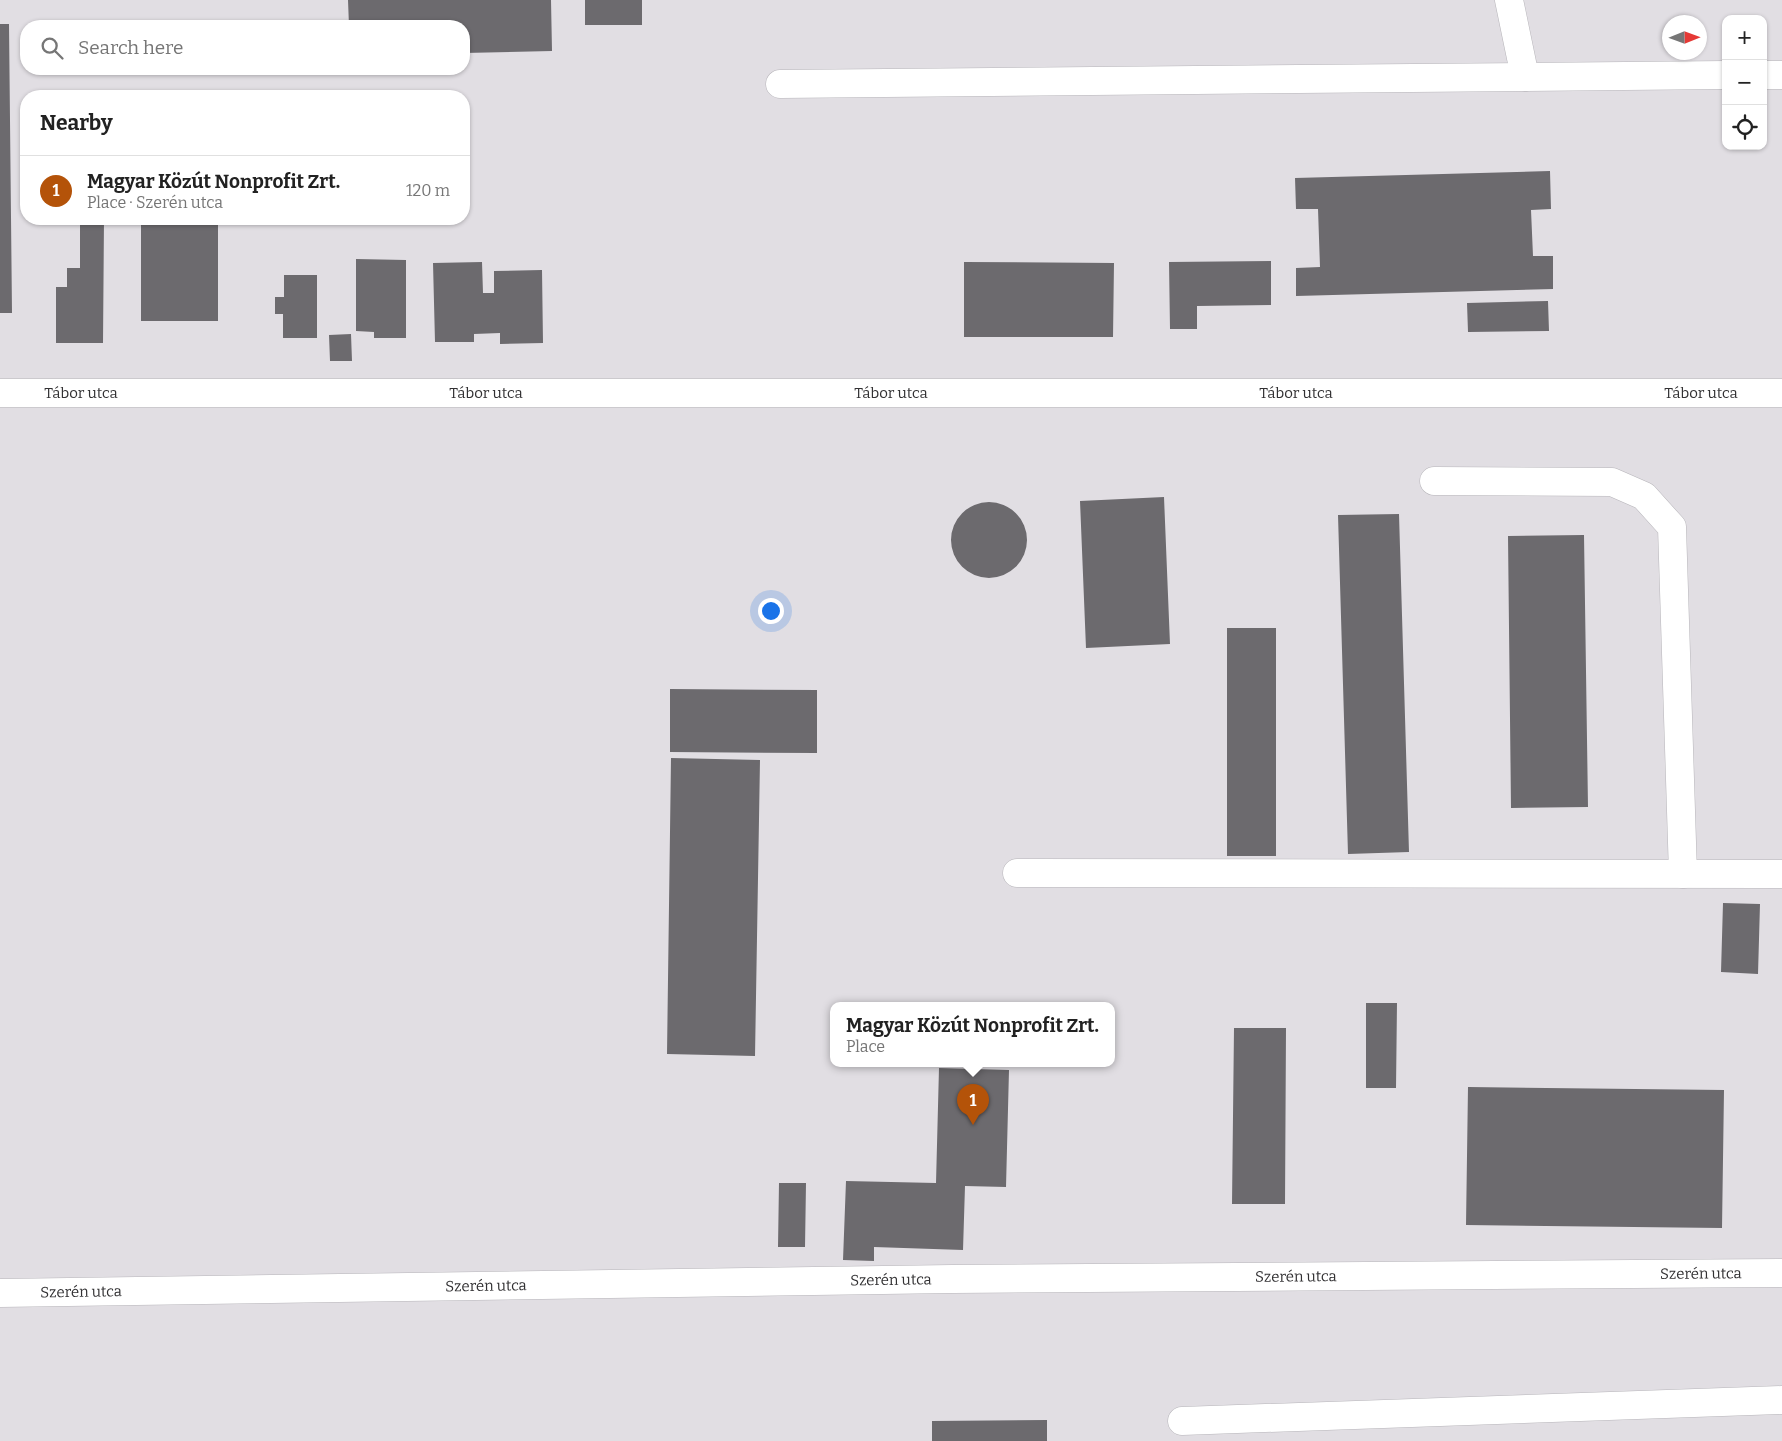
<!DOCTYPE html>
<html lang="en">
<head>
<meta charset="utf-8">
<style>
  body { margin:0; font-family:Bitter,serif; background:#f6f6f6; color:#222 }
  .controls { position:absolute; right:15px; top:15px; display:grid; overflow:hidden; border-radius:10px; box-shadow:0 1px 4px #0004 }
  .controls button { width:45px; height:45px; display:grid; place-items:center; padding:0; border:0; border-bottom:1px solid #e0e0e0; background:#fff; color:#222; font:25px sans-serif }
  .compass { position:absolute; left:1662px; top:15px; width:45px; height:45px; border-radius:50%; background:#fff; box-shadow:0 1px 4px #0004; rotate:89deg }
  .you { position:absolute; left:770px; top:610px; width:18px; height:18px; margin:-12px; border:4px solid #fff; border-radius:50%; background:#1a73e8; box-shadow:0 0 0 8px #1a73e833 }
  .badge { display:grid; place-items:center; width:32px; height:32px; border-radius:50%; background:#b45309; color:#fff; font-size:16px; font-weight:700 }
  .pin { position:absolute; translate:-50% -41px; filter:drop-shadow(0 1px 2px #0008) }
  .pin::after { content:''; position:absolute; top:26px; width:18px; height:15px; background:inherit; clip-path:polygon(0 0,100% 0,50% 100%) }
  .popup { position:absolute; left:830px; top:1002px; width:285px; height:65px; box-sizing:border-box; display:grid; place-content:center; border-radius:10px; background:#fff; filter:drop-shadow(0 1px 4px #0005); font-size:16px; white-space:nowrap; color:#767676 }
  .popup b { font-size:19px; color:#222 }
  .popup::after { content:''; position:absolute; left:50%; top:100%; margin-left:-10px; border:10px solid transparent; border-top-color:#fff }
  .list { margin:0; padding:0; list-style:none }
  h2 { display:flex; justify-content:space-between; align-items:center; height:65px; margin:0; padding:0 20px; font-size:21px }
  h2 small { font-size:16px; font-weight:400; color:#767676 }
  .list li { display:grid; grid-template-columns:32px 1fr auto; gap:15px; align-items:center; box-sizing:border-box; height:70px; padding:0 20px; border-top:1px solid #e0e0e0 }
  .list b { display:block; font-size:19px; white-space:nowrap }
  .list p { margin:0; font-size:16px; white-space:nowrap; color:#767676 }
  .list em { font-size:16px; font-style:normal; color:#767676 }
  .icon { flex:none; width:28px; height:28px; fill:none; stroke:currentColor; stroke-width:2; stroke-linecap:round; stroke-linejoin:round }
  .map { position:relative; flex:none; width:1782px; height:1441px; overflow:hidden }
  .search { position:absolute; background:#fff; box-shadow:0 1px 4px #0004; left:20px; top:20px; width:450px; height:55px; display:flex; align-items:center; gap:12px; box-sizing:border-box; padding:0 18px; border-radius:20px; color:#767676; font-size:19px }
  .panel { position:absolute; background:#fff; box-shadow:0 1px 4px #0004; left:20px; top:90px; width:450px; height:135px; border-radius:20px }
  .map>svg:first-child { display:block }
</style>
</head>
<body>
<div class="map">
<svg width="1782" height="1441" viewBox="0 0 1782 1441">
  <rect width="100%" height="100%" fill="#e1dee3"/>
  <path fill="#6c6a6e" d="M348 0H551L552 51 464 53V26H349Z
    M585 0H642V25H585Z
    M0 24H9L12 313H0Z
    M1550 171 1551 209 1531 210 1533 256H1553V289L1296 296V268L1320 267 1318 209H1296L1295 178Z
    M80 219H104L103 343H56V287H67V268H80Z
    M141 219H218V321H141Z
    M356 259 406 260V338H374V332L356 331Z
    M1271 261V305L1197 306V329H1170L1169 262Z
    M482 262 483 293H494V271L542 270 543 343 500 344V333L474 334V342H435L433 263Z
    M964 262 1114 263 1113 337H964Z
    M284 275H317V338H283V314H275V297H284Z
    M1548 301 1549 331 1468 332 1467 303Z
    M351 334 352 361H330L329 335Z
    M1164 497 1170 644 1086 648 1080 501Z
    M951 540a38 38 0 1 1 76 0a38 38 0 1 1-76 0Z
    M1399 514 1409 852 1348 854 1338 515Z
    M1584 535 1588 807 1511 808 1508 536Z
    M1227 628H1276V856H1227Z
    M670 689 817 690V753L670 752Z
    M671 758 760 760 755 1056 667 1054Z
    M1723 903 1760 904 1758 974 1721 972Z
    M1366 1003H1397L1396 1088H1366Z
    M1234 1028H1286L1285 1204H1232Z
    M939 1068 1009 1070 1006 1187 965 1186 963 1250 874 1247V1261L843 1260 846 1181 936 1183Z
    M1468 1087 1724 1090 1722 1228 1466 1225Z
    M779 1183H806L805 1247H778Z
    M1047 1420V1441H932V1421Z"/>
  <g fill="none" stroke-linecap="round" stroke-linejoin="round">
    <g stroke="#b7b5ba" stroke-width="29">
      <g id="minor">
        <path d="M1509 0 1525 77"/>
        <path d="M1763 75H1782"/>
        <path d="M780 84 1726 75"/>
        <path id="s1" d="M0 393H1782"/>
        <path d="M1434 481 1612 482 1644 496 1672 527 1683 874"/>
        <path d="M1017 873 1782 874"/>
        <path id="s2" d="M0 1293 952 1279 1782 1273"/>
        <path d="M1182 1421 1782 1400"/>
      </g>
    </g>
    <use href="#minor" stroke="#fff" stroke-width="28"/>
  </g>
  <g text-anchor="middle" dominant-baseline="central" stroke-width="5" stroke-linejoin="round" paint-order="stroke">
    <g font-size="15" fill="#323133" stroke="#e1dee3">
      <text stroke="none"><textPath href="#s1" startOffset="81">Tábor utca</textPath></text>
      <text stroke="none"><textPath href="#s1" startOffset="486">Tábor utca</textPath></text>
      <text stroke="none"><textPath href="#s1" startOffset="891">Tábor utca</textPath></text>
      <text stroke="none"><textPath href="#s1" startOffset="1296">Tábor utca</textPath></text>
      <text stroke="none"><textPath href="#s1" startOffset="1701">Tábor utca</textPath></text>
      <text stroke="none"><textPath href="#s2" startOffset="1701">Szerén utca</textPath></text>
      <text stroke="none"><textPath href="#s2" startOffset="1296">Szerén utca</textPath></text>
      <text stroke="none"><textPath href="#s2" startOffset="891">Szerén utca</textPath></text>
      <text stroke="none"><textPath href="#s2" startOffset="486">Szerén utca</textPath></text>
      <text stroke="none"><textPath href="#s2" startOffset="81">Szerén utca</textPath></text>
    </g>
  </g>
</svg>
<div class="controls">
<button>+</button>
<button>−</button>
<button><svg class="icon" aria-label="locate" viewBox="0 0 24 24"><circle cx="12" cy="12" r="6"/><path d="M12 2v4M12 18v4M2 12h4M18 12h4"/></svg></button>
</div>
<svg class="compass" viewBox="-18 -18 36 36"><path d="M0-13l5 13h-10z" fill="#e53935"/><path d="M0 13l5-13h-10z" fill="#767676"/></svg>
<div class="you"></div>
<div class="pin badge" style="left:973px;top:1125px">1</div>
<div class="popup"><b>Magyar Közút Nonprofit Zrt.</b>Place</div>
<div class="search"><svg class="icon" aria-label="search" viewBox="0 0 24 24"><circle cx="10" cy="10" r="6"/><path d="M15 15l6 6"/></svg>Search here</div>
<section class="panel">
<h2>Nearby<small></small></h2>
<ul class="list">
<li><span class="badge">1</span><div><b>Magyar Közút Nonprofit Zrt.</b><p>Place · Szerén utca</p></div><em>120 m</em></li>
</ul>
</section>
</div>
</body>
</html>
